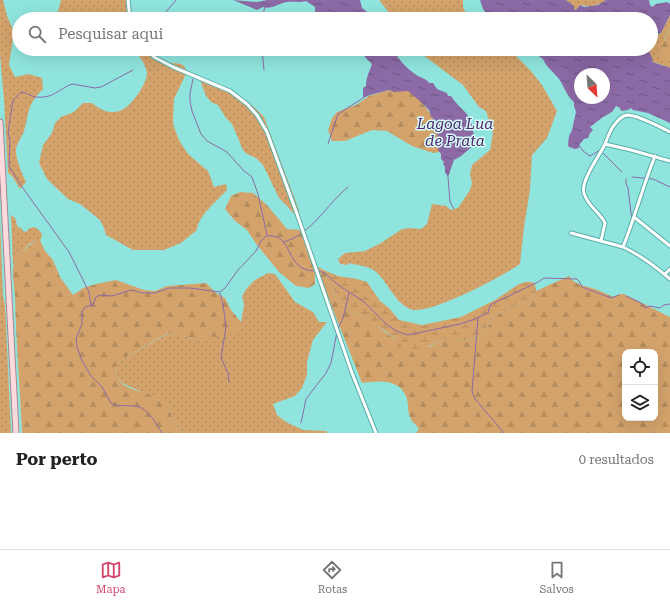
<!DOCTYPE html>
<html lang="pt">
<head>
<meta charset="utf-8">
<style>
  body { margin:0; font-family:"Roboto Serif",serif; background:#f2f2f2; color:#222 }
  .controls { position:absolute; right:12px; bottom:12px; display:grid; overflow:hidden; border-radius:8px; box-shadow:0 4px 16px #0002 }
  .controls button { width:36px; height:36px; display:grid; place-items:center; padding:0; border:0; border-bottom:1px solid #e0e0e0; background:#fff; color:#222; font:20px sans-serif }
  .compass { position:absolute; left:574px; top:68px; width:36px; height:36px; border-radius:50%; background:#fff; box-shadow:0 4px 16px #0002; rotate:155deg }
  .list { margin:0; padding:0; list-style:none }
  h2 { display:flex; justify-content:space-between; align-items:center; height:52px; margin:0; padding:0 16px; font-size:17px }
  h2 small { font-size:13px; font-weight:400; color:#767676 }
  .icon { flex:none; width:22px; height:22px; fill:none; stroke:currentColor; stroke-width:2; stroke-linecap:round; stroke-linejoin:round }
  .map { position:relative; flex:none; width:670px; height:433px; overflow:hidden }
  .search { position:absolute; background:#fff; box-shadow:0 4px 16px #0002; left:12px; right:12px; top:12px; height:44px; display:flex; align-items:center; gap:10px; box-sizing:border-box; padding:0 14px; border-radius:22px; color:#767676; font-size:15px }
  .sheet { height:116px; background:#fff }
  nav { display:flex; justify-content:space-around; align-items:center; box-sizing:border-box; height:56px; border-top:1px solid #e0e0e0; background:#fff; font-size:11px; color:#767676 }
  nav a { display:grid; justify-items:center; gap:2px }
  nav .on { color:#d24368 }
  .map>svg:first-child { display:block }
</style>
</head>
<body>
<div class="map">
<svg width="670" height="433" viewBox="0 0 670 433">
  <defs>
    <pattern id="grass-dots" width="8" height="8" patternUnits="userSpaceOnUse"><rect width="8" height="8" fill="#d4a36c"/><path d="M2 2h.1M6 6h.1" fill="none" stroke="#b48c5d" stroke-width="1.8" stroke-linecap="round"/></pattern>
    <pattern id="forest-firs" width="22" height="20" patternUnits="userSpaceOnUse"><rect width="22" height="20" fill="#d4a36c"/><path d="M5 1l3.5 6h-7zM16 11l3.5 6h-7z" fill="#b48c5d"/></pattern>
    <pattern id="wetland-marsh" width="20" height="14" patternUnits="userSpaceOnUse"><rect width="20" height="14" fill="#d4a36c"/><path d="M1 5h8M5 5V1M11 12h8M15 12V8" fill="none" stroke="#b48c5d"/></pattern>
    <pattern id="water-ripples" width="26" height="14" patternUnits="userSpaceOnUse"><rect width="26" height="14" fill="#8c6aa6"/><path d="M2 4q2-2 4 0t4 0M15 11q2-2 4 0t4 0" fill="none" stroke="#705686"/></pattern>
  </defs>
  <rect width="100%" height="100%" fill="#8fe5de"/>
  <path fill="url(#grass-dots)" d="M0 0H3L7 16 14 32 9 65 15 77 29 74 42 78 43 89C26 106 30 111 24 131 22 137 17 143 16 149 15 157 22 174 26 182L20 189 12 176 8 173 4 101 0 54Z
    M61 0H128V12L129 19H56Z
    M379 0H463V7L469 19H394Z
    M566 0H606C600 5 588 8 582 5L579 6 576 10 574 9V6Z
    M670 15V28L665 36 663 56 670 60V68C668 67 655 62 652 62L653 60 648 50 651 49C651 44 656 40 657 35L661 33Z
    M97 49H148L165 62 181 64 185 67 186 74 174 99 173 121 174 127 179 140 188 154 208 171 214 187 226 184 227 190C218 200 197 217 197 230L181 243 164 250H133L106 235 104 228 100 220 80 204 68 199 47 179 39 163 43 145 52 133 55 123 61 117 74 112 83 103H92C113 120 126 112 140 91 143 86 147 79 147 73 146 65 139 54 133 50L119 54Z
    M415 49H509L531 71 542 85 557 111 547 138 532 155 530 190 524 227 520 264C505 275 426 317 410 309 394 302 388 282 375 271 369 266 356 265 349 263L348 265 340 264 338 259 345 253 365 251 381 243 402 229 410 228 421 229 427 224 432 204 446 206 451 210 458 208 470 190 472 183 470 174 472 165 490 150 493 133 486 111 479 107 463 85Z
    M200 80C227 88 244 95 264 117L299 210 297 217 286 205 279 198 263 165 256 158 247 154 243 150 232 124 226 118 218 105 211 102 206 96Z
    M11 215 15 218 18 228 20 227 23 231 26 232 30 228 35 227 41 232 42 237 40 240C29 240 18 256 13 265Z
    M0 217 3 296 5 305 11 433H0Z
    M268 273 275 274 295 302 313 312 319 322H327L313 340 307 362V375L302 388 295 396 273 404 277 415 286 422 303 430 327 431V433H183L172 418 169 405 122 383 117 376 115 367 124 358 169 333 196 339 241 322 244 305 242 296 247 288 255 280Z"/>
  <path fill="url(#forest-firs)" fill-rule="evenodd" d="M670 28V60L660 56 658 51 665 40V37Z
    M389 90C395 92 401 89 408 91 415 94 429 109 431 116L433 117 432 121 439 137V152L433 153 412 146 387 131 372 130 345 141H332L328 130 332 118 337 112 356 105 369 96Z
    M240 192 253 193 267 205 287 229 300 230 316 266 328 272 326 278 342 304 352 313 362 316 398 341 428 347 445 339H456L464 341 480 337 495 316 533 296 536 291 569 276C574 285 586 286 595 289 601 291 607 294 613 297L620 294H624L670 317V433H416L419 429C416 424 412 423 410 417 407 410 409 403 406 396 398 378 378 381 362 383L316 267 315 273V284L309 288 296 286 279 272 257 245 247 230 235 221 225 209 231 196ZM625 352H655V418H625Z
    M37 240H40L45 251 53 260 60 277 73 295 83 288 96 284 116 280 144 290 155 291 167 286 206 283 216 293 225 298 231 310 241 322 237 332 213 338 196 339 168 333 124 358 115 367 117 376 122 384 132 389 162 399 169 405 172 418 183 433H22C20 388 16 343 15 297 15 289 11 271 14 264 18 253 28 246 37 240Z"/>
  <path fill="url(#wetland-marsh)" d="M328 272 338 276 357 279 367 282 380 301 389 308 399 320 422 325 461 317 495 300 519 284 526 282H532L535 284 536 291 533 296 495 316 480 337 464 341 456 339H445L415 352 404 351 398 341 385 331 371 323 362 316 352 313 342 304 326 278Z"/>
  <path fill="url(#water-ripples)" fill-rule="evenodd" d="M233 0 257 2 267 0H360L362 8 366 11 375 19H318V16L315 14V7L306 1C300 3 293 1 287 2 279 3 271 10 263 7L257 10Z
    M480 0H566L574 6V9L576 10 580 5 584 7 598 5 606 0H649L650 5 652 7 656 4 667 2 669 4 670 2V15L661 33 657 34V39L651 46V19H490L488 15 483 9Z
    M357 49H393C397 58 407 69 415 74 420 78 426 78 429 83H433L437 89 447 93 448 96H451C455 102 459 106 464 111 473 119 472 131 476 141L474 145 461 156 454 160 448 177 445 172V167L443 164 444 162 441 159V154L438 150V137L432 121 433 117H431L429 110 421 102 408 91 394 92 389 90 370 95 363 98V88L366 86C366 77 369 73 372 64L365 57 362 50Z
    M533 49H648L653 60 652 62C655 63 668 67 670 68V123L648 113 633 110 631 108 628 110 621 111 620 108 616 106 612 112 603 117 590 127 593 130 590 133 588 138 584 139 579 145V148L575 149 569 147 568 145 569 136 572 130 576 112 574 106V102C567 97 564 86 559 79 553 71 546 67 543 59L537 55ZM580 74H604V98H580Z"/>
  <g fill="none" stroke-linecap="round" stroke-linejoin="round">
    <path stroke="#8c6aa6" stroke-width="1" d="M160 19 176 0
      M262 19 265 6
      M262 49 264 70
      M193 79 190 93V101L192 111 201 134 207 141 227 152 243 170 252 177 258 194 267 235
      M328 144 338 114 363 98
      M579 145 583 151 590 156 600 150 622 172
      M448 177 450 202 454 209
      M632 177 653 179 670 187
      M626 179V184L628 188 632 221
      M284 242C313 233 326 205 348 187
      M318 271C327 272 329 278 336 283 344 290 355 295 364 302 378 314 388 331 408 335L460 324 472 320 488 313 490 305 492 304 538 282 544 278 577 279 579 281 582 287 611 298 619 295
      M220 293 223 304 226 327 221 358 228 373 229 382
      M626 296 641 303 645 308 650 306 660 308 664 305 670 304
      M91 306 89 292 69 252 20 184 9 166 10 141 8 132 13 100 21 92C26 92 29 96 36 97 53 99 59 89 72 84L95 88 101 87 133 70
      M478 318 472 391 475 399 504 433
      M338 329 343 318 349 293
      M301 423 306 399 326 373 331 363 337 332
      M162 433C155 422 147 406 133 406 125 405 118 407 111 403L102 387 91 376 82 361 77 347 76 339 82 324V311L85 307 93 305 96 297 100 295 112 296 131 290 143 293H155L169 288H190L220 292 225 288 238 270 256 251 261 241 266 236C295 232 283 271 315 271"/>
    <g stroke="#58aea8" stroke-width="5">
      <path id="minor" d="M128 0 130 19
        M146 49 154 57 173 67 230 91 247 104 257 115 267 132 297 214 352 373 376 433
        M605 144 631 150 670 161
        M634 217 670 246
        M571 233 623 247C635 217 643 186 655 156
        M601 241 605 223C600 212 587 206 584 193 580 182 599 156 604 146 608 138 609 131 615 124 618 120 622 116 627 115 638 115 660 127 670 132
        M623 247C640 255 655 266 670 279
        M665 274 670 269"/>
    </g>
    <g stroke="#a5878c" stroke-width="7">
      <path id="primary" d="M0 122 16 433"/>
    </g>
    <use href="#minor" stroke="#fff" stroke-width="3"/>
    <use href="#primary" stroke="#fedadf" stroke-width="5"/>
  </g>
  <g text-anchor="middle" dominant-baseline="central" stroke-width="3" stroke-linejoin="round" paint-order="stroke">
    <g font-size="15" font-style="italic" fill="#532771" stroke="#d5fdf9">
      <text x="455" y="124">Lagoa Lua<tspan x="455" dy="17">de Prata</tspan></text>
    </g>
  </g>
</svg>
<div class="controls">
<button><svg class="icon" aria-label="locate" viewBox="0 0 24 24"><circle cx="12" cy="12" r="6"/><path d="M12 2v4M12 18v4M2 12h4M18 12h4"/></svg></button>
<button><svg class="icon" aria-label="layers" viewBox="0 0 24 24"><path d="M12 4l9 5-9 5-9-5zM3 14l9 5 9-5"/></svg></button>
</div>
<svg class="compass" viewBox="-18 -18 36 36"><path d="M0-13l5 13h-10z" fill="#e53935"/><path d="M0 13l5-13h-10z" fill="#767676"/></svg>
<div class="search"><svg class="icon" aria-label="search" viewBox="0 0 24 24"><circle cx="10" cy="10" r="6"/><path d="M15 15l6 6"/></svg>Pesquisar aqui</div>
</div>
<section class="sheet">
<h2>Por perto<small>0 resultados</small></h2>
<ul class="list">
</ul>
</section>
<nav>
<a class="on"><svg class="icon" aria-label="map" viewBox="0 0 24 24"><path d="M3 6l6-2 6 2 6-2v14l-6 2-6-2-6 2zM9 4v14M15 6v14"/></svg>Mapa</a>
<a><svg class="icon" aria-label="directions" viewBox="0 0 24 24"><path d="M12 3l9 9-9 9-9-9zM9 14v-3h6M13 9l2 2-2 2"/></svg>Rotas</a>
<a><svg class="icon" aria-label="saved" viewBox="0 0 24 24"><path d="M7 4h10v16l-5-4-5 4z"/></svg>Salvos</a>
</nav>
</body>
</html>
